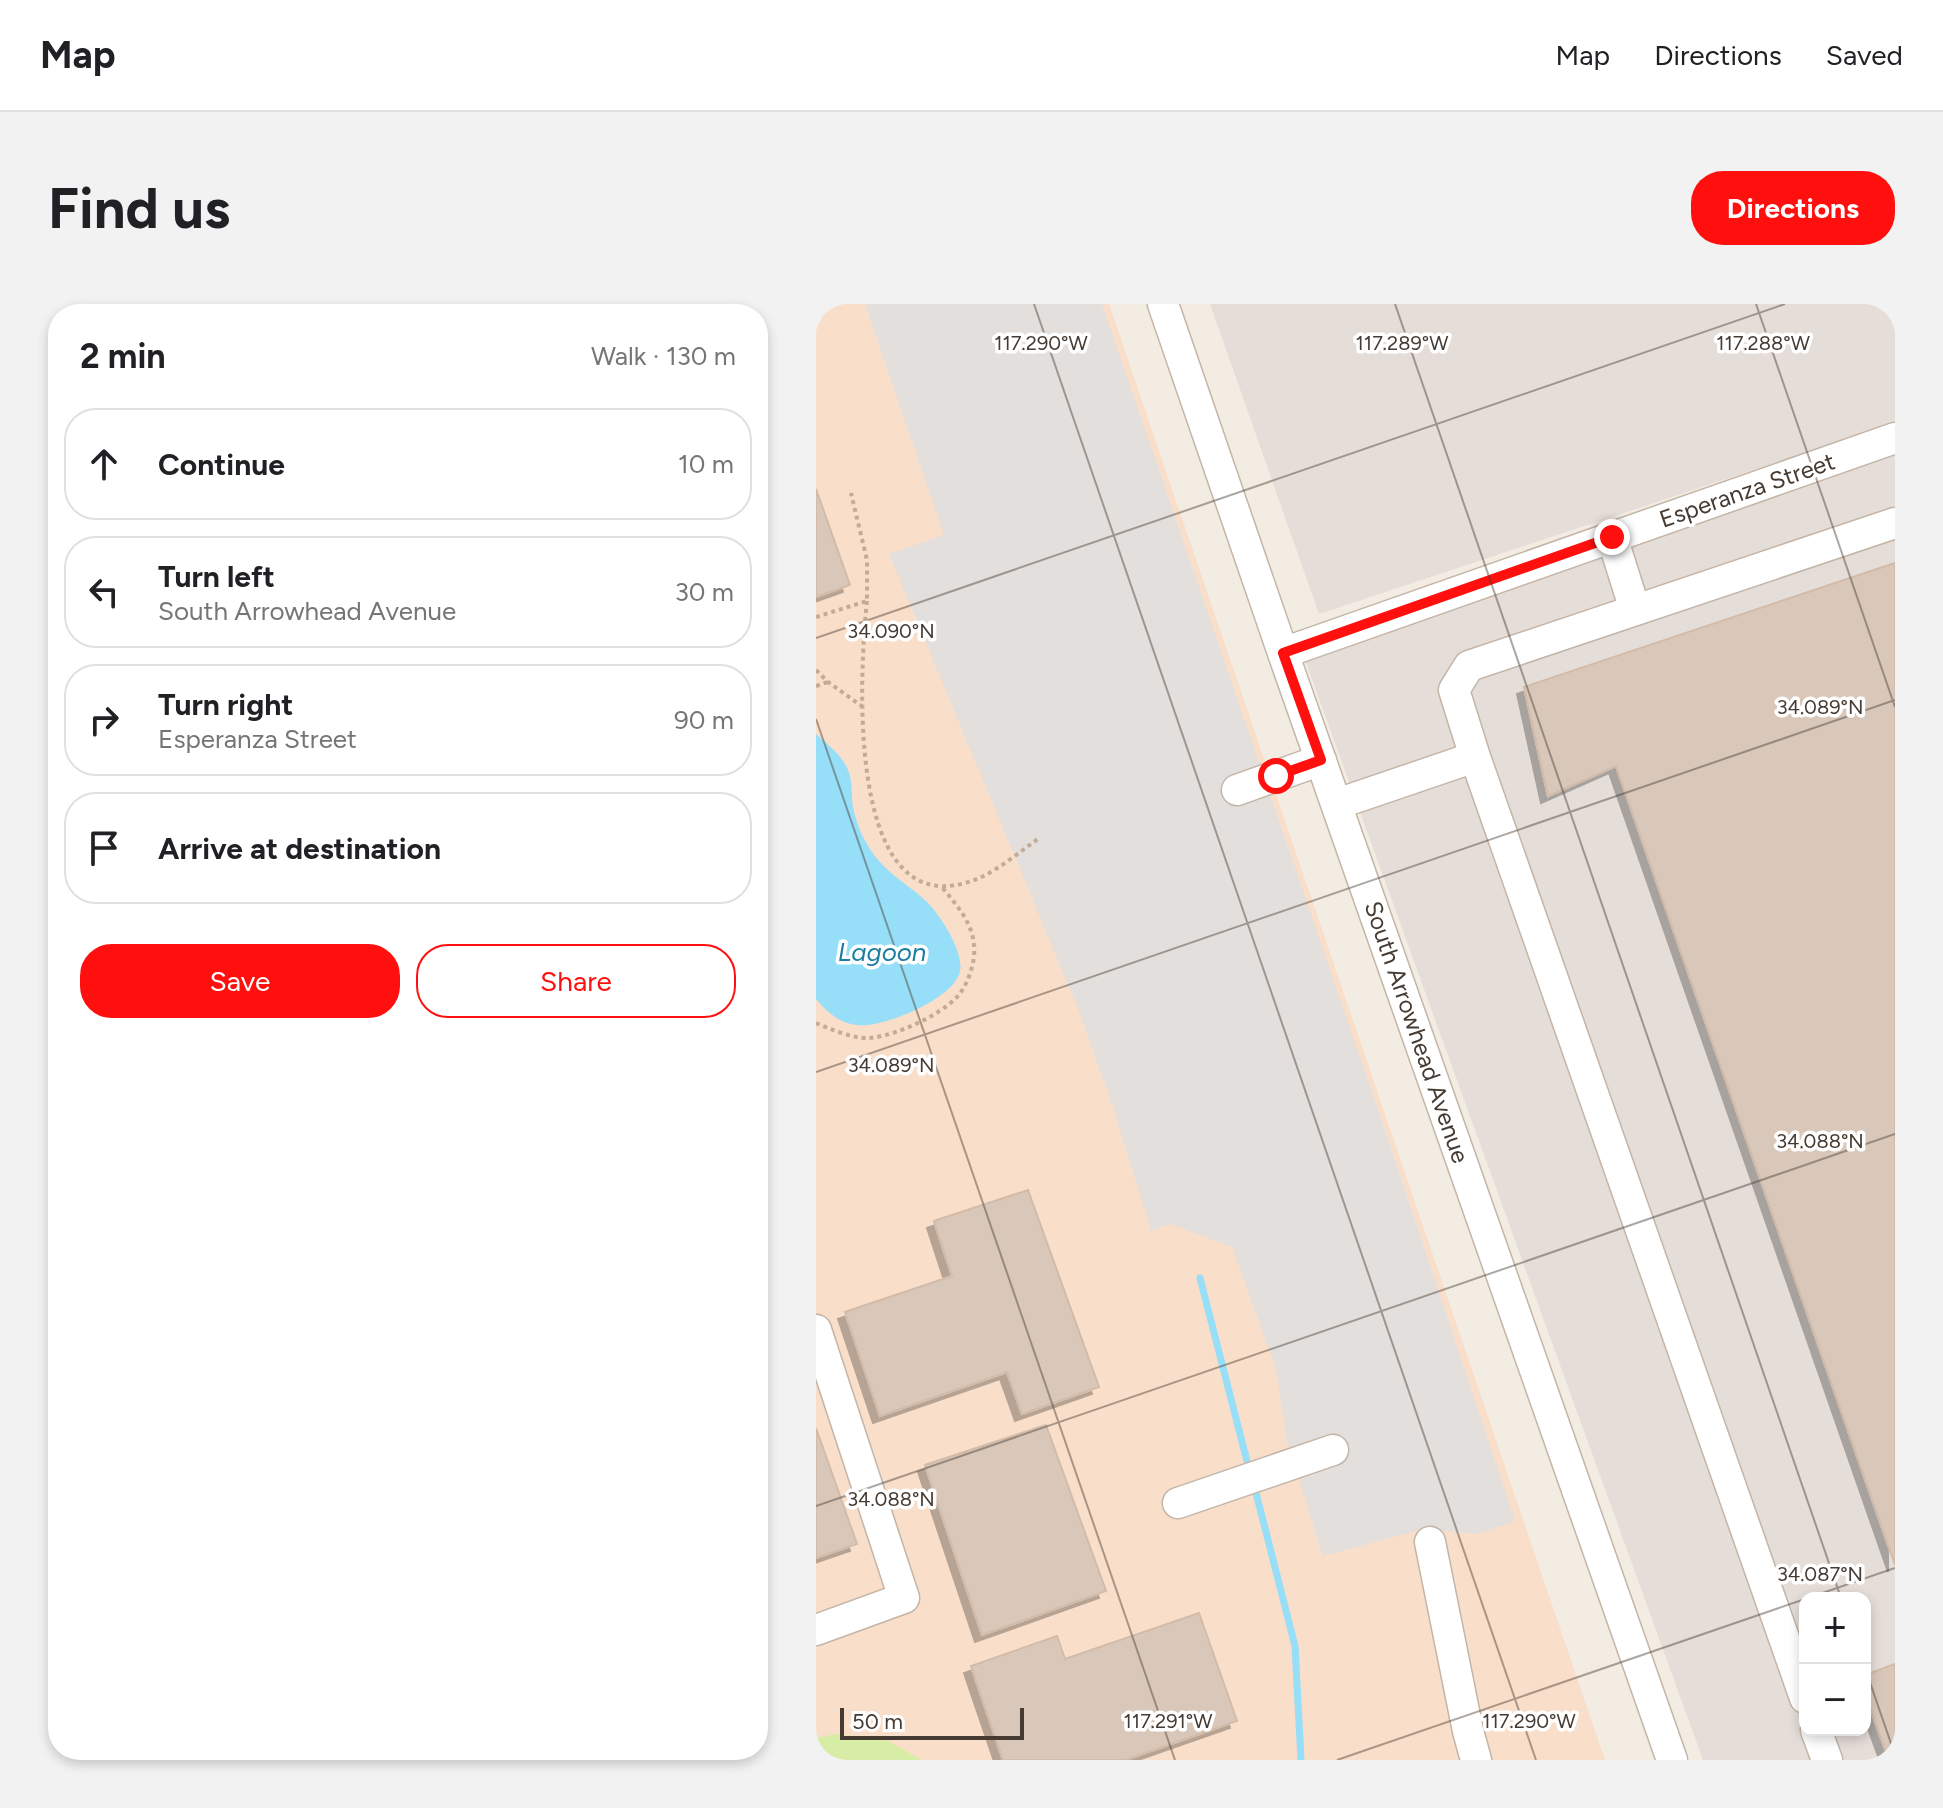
<!DOCTYPE html>
<html lang="en">
<head>
<meta charset="utf-8">
<style>
  body { margin:0; font-family:Figtree,sans-serif; background:#f2f2f2; color:#202124 }
  .controls { position:absolute; right:24px; bottom:24px; display:grid; overflow:hidden; border-radius:16px; box-shadow:0 4px 12px #0003 }
  .controls button { width:72px; height:72px; display:grid; place-items:center; padding:0; border:0; border-bottom:2px solid #e0e0e0; background:#fff; color:#202124; font:40px sans-serif }
  .scale { position:absolute; left:24px; bottom:20px; width:184px; box-sizing:border-box; padding-left:8px; border:4px solid #463b32; border-top:0; font-size:22px; line-height:28px; white-space:nowrap; color:#463b32; -webkit-text-stroke:6px #fff; paint-order:stroke }
  .stop { position:absolute; width:24px; height:24px; margin:-18px; border:6px solid #ff100e; border-radius:50%; background:#fff }
  .stop.end { background:#ff100e; border-color:#fff; box-shadow:0 2px 8px #0008 }
  .list { margin:0; padding:0; list-style:none }
  h2 { display:flex; justify-content:space-between; align-items:center; height:104px; margin:0; padding:0 32px; font-size:34px }
  h2 small { font-size:26px; font-weight:400; color:#757577 }
  .list li { display:grid; grid-template-columns:52px 1fr auto; gap:24px; align-items:center; box-sizing:border-box; height:112px; margin:0 16px 16px; padding:0 16px; border:2px solid #e0e0e0; border-radius:32px }
  .list b { display:block; font-size:30px; white-space:nowrap }
  .list p { margin:0; font-size:26px; white-space:nowrap; color:#757577 }
  .list em { font-size:26px; font-style:normal; color:#757577 }
  .actions { display:flex; gap:16px; padding:24px 32px }
  .actions a { flex:1; padding:18px 0; border:2px solid #ff100e; border-radius:32px; text-align:center; font-size:28px; color:#ff100e }
  .actions .main { background:#ff100e; color:#fff }
  .icon { flex:none; width:44px; height:44px; fill:none; stroke:currentColor; stroke-width:2; stroke-linecap:round; stroke-linejoin:round }
  .map { position:relative; flex:none; width:1079px; height:1456px; overflow:hidden; border-radius:32px }
  header { display:flex; align-items:center; gap:48px; box-sizing:border-box; height:112px; padding:0 40px; background:#fff; border-bottom:2px solid #e0e0e0 }
  header strong { font-size:38px }
  nav { display:flex; gap:44px; margin-inline-start:auto; font-size:28px }
  .intro { display:flex; align-items:center; justify-content:space-between; box-sizing:border-box; height:192px; padding:0 48px }
  h1 { margin:0; font-size:56px }
  .button { padding:20px 36px; border-radius:32px; background:#ff100e; color:#fff; font-size:28px; font-weight:700 }
  main { display:flex; gap:48px; padding:0 48px }
  aside { flex:1; background:#fff; border-radius:32px; box-shadow:0 4px 12px #0003 }
  .map>svg:first-child { display:block }
</style>
</head>
<body>
<header>
<strong>Map</strong>
<nav><a>Map</a><a>Directions</a><a>Saved</a></nav>
</header>
<div class="intro"><h1>Find us</h1><a class="button">Directions</a></div>
<main>
<aside>
<h2>2 min<small>Walk · 130 m</small></h2>
<ul class="list">
<li><svg class="icon" aria-label="ahead" viewBox="0 0 24 24"><path d="M12 20V5M6 11l6-6 6 6"/></svg><div><b>Continue</b></div><em>10 m</em></li>
<li><svg class="icon" aria-label="left" viewBox="0 0 24 24"><path d="M17 20v-9H6M10 6l-5 5 5 5"/></svg><div><b>Turn left</b><p>South Arrowhead Avenue</p></div><em>30 m</em></li>
<li><svg class="icon" aria-label="right" viewBox="0 0 24 24"><path d="M7 20v-9h11M14 6l5 5-5 5"/></svg><div><b>Turn right</b><p>Esperanza Street</p></div><em>90 m</em></li>
<li><svg class="icon" aria-label="arrive" viewBox="0 0 24 24"><path d="M6 21V4h12l-3 4 3 4H6"/></svg><div><b>Arrive at destination</b></div></li>
</ul>
<div class="actions"><a class="main">Save</a><a>Share</a></div>
</aside>
<div class="map">
<svg width="1079" height="1456" viewBox="0 0 1079 1456">
  <defs>
    <filter id="shadow"><feDropShadow dx="-7" dy="7" stdDeviation="0" flood-color="#0004"/></filter>
  </defs>
  <rect width="100%" height="100%" fill="#f3ece2"/>
  <path fill="#f9deca" d="M0 0H293L789 1456H0Z"/>
  <path fill="#e5ddd8" fill-rule="evenodd" d="M394 0H1079V119L503 310Z
    M1079 148V1456H887L489 356ZM989 1294H1049V1426H989Z"/>
  <path fill="#d7eda6" d="M19 1430 68 1435 106 1456H0V1434Z"/>
  <path fill="#e3dfdc" d="M49 0H286L571 832 699 1217 661 1230 607 1225 507 1252 471 1138 460 1065 416 943 355 920 335 927 298 806 263 707 73 250 128 231Z"/>
  <path fill="#97def8" d="M0 430C12 441 26 451 32 466 37 478 35 491 37 503 41 523 50 542 63 557 77 573 95 583 110 597 124 610 148 648 144 667 139 695 65 725 40 721 23 719 11 708 0 695Z"/>
  <g fill="none" stroke-linecap="round" stroke-linejoin="round">
    <path stroke="#97def8" stroke-width="7" d="M384 974 433 1165
      M438 1181 479 1342 485 1456"/>
  </g>
  <path fill="#d9c8ba" stroke="#d2bca9" stroke-width="2" filter="url(#shadow)" d="M0 185 34 281 0 293Z
    M1079 259V1261L800 462 732 492 708 383Z
    M212 886 283 1083 206 1110 191 1068 64 1112 29 1008 136 972 118 917Z
    M230 1121 290 1287 166 1331 109 1161Z
    M0 1124 41 1240 0 1254Z
    M383 1309 421 1417 309 1456H187L155 1362 241 1332 249 1355Z
    M1079 1360V1456H1073L1049 1390V1371Z"/>
  <g fill="none" stroke-linecap="round" stroke-linejoin="round">
    <g stroke="#c3b5a7" stroke-width="33">
      <path id="minor" d="M347 0 467 349 856 1456
        M796 233 819 306
        M467 349 1079 134
        M659 453 638 386 653 362 1079 219
        M421 486 505 456
        M521 500 659 453 989 1394
        M0 1026 88 1294 0 1326
        M362 1199 517 1146
        M614 1238 652 1427 660 1456
        M1000 1426 1011 1456"/>
    </g>
    <path stroke="#c3ac94" stroke-width="4" stroke-dasharray="4 4" stroke-linecap="butt" d="M51 297C44 362 28 613 149 579 176 572 199 551 222 535
      M0 313 51 297V256L35 189
      M0 366 12 378 47 403
      M0 382 12 378
      M0 719C14 725 38 735 53 734 79 732 123 712 141 693 152 681 160 657 158 641 156 617 140 601 126 583"/>
    <use href="#minor" stroke="#fff" stroke-width="30"/>
  </g>
  <g fill="none" stroke-linecap="round" stroke-linejoin="round">
    <path stroke="#ff100e" stroke-width="10" d="M460 472 505 456 467 349 796 233"/>
  </g>
  <path fill="none" stroke="#463b32" stroke-width="2" stroke-opacity="0.45" d="M218 0 720 1456M579 0 1025 1294M940 0 1079 403M0 334 969 0M0 415 359 1456M0 768 1079 396M0 1202 1079 830M992 1294 1079 1264M1049 1364 1079 1451M521 1456 989 1295"/>
  <g text-anchor="middle" dominant-baseline="central" stroke-width="7" stroke-linejoin="round" paint-order="stroke">
    <g font-size="24" fill="#463b32" stroke="#fff">
      <text transform="translate(931 186) rotate(-19)">Esperanza Street</text>
      <text transform="translate(601 728) rotate(71)">South Arrowhead Avenue</text>
    </g>
    <g font-size="26" font-style="italic" fill="#1e7ea2" stroke="#fff">
      <text x="66" y="648">Lagoon</text>
    </g>
  </g>
  <g font-size="20" text-anchor="middle" fill="#463b32" stroke="#fff" stroke-width="7" stroke-linejoin="round" paint-order="stroke">
    <text x="586" y="46">117.289°W</text>
    <text x="225" y="46">117.290°W</text>
    <text x="947" y="46">117.288°W</text>
    <text x="75" y="334">34.090°N</text>
    <text x="1004" y="410">34.089°N</text>
    <text x="75" y="768">34.089°N</text>
    <text x="1004" y="844">34.088°N</text>
    <text x="75" y="1202">34.088°N</text>
    <text x="1004" y="1277">34.087°N</text>
    <text x="352" y="1424">117.291°W</text>
    <text x="713" y="1424">117.290°W</text>
  </g>
</svg>
<div class="controls">
<button>+</button>
<button>−</button>
</div>
<div class="scale">50 m</div>
<div class="stop" style="left:460px;top:472px"></div>
<div class="stop end" style="left:796px;top:233px"></div>
</div>
</main>
</body>
</html>
